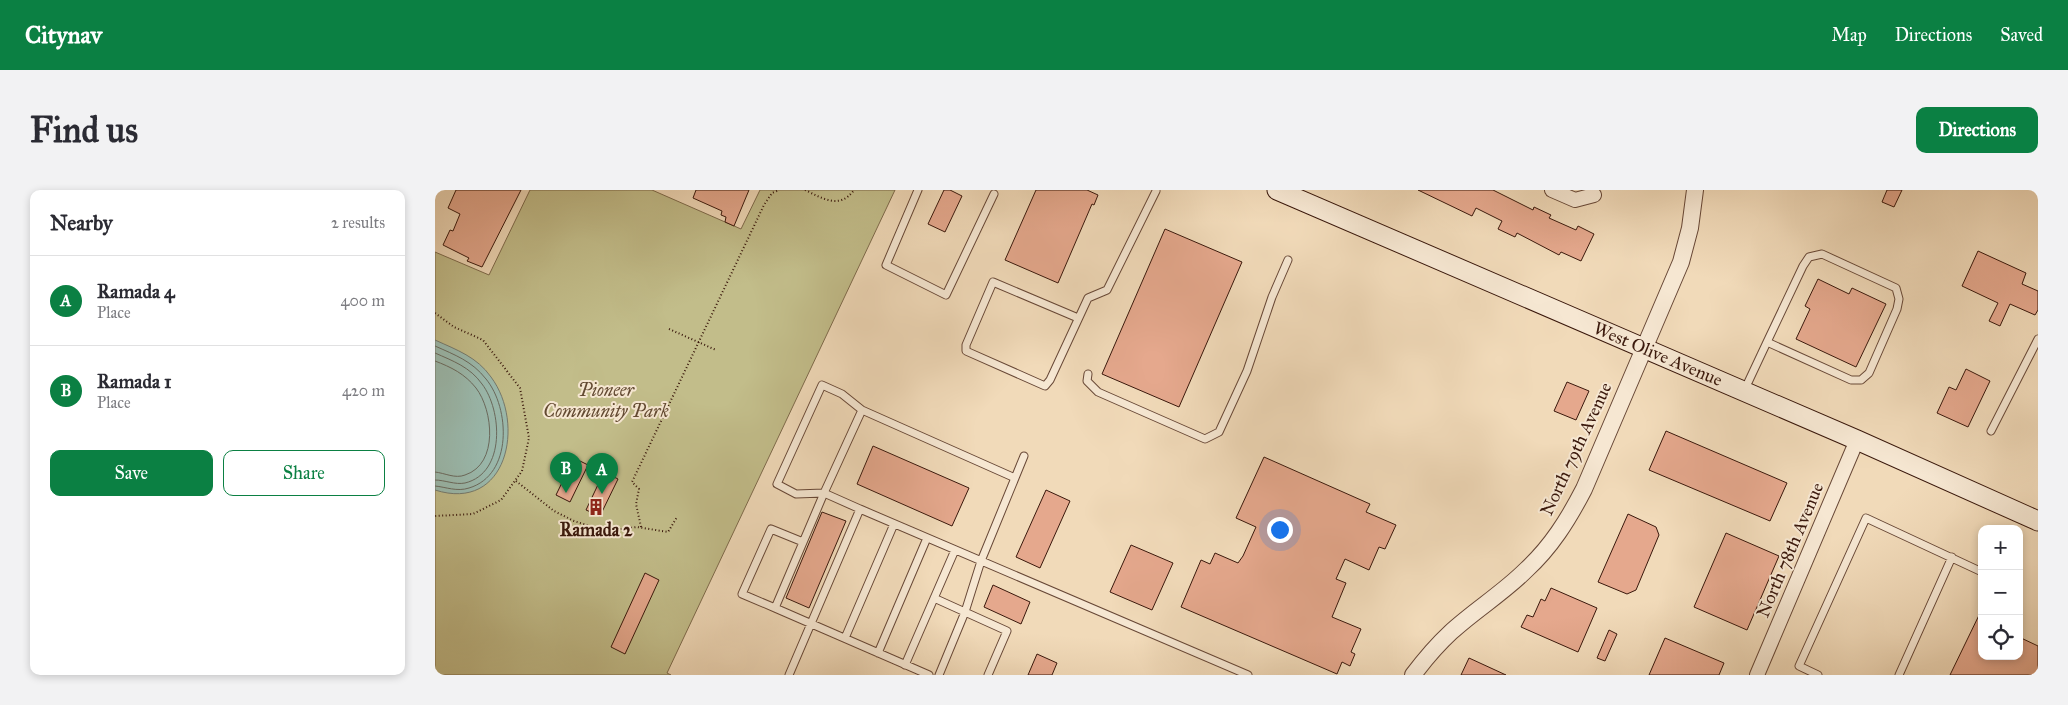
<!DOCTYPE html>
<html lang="en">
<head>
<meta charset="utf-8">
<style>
  body { margin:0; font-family:"IM FELL Great Primer",serif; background:#f2f2f3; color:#2b2b33 }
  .controls { position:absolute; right:15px; bottom:15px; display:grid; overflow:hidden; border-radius:10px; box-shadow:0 2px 8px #0003 }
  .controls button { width:45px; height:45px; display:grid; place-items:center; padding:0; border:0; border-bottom:1px solid #e1e1e2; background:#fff; color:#2b2b33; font:25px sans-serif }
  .you { position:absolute; left:844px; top:339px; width:18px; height:18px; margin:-12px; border:4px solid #fff; border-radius:50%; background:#1a73e8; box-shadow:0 0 0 8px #1a73e833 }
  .badge { display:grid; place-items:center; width:32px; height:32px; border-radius:50%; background:#0b8043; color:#fff; font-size:16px; font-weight:700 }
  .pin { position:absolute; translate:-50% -41px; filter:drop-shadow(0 1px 2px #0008) }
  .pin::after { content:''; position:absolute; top:26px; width:18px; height:15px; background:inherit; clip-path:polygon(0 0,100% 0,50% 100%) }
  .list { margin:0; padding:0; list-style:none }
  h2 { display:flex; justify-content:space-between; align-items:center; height:65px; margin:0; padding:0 20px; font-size:21px }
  h2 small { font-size:16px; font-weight:400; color:#7c7c81 }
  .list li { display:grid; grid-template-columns:32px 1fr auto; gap:15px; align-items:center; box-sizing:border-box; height:90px; padding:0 20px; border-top:1px solid #e1e1e2 }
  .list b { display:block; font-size:19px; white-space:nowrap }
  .list p { margin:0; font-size:16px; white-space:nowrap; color:#7c7c81 }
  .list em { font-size:16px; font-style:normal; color:#7c7c81 }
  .actions { display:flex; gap:10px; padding:15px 20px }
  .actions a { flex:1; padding:11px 0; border:1px solid #0b8043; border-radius:10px; text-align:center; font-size:18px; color:#0b8043 }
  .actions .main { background:#0b8043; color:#fff }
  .icon { flex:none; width:28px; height:28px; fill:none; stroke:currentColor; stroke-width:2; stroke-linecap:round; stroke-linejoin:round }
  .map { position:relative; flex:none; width:1603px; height:485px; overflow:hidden; border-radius:10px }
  header { display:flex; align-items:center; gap:30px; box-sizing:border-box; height:70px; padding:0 25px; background:#0b8043; color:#fff }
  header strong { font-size:24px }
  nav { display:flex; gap:28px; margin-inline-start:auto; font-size:18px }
  .intro { display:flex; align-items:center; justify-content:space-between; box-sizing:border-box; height:120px; padding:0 30px }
  h1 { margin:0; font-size:35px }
  .button { padding:12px 22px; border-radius:10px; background:#0b8043; color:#fff; font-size:18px; font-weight:700 }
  main { display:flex; gap:30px; padding:0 30px }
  aside { flex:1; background:#fff; border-radius:10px; box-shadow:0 2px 8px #0003 }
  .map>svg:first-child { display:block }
</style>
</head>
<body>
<header>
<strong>Citynav</strong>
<nav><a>Map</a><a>Directions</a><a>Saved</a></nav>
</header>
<div class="intro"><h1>Find us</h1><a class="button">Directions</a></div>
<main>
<aside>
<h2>Nearby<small>2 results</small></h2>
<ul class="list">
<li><span class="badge">A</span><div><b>Ramada 4</b><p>Place</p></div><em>400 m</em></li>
<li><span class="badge">B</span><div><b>Ramada 1</b><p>Place</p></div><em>420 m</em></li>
</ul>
<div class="actions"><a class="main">Save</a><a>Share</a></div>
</aside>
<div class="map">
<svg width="1603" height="485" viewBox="0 0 1603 485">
  <rect width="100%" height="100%" fill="#f1dab9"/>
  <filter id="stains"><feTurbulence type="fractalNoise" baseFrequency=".004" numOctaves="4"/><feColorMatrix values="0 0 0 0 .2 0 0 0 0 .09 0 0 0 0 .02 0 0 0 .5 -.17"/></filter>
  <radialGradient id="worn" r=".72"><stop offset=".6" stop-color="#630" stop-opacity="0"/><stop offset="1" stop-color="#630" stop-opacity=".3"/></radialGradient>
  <path fill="#c2bd8a" stroke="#7e6a4b" d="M95 0H217L306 39 325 0H460L232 483 236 485H0V62L54 85Z"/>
  <path fill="#9bbbaf" stroke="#747a6e" d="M0 150C22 160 42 167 56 187 91 234 72 323 0 300Z"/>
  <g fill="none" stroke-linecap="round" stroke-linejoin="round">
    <path stroke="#6a6a5e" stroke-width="1" d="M0 156C20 165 37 171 51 189 75 218 78 285 34 298 22 302 11 297 0 296
      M0 163C18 171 35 177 47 194 67 220 71 283 30 293 20 295 10 290 0 290
      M0 171C16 177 30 184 41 198 58 220 64 274 30 285 20 289 10 283 0 282"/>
  </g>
  <path fill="#e5a88d" stroke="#3a180c" d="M21 0H86L47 77 32 71 34 68 8 55 15 40 18 41 25 24 13 18Z
    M261 0H314L299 36 290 32 291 27 286 25 287 21 258 8Z
    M509 0H515L527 6 510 42 493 34Z
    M601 0H652L663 5 659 15 657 14 623 93 570 70Z
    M983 0H1058L1098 20 1099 17 1116 25 1114 28 1141 40 1143 36 1159 44 1146 71 1126 62 1124 65 1082 43 1080 47 1063 39 1067 31 1041 18 1037 26Z
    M1452 0H1467L1459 17 1447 12Z
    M730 39 807 72 744 217 667 184Z
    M1543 61 1591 83 1587 94 1603 101V120L1600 125 1575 114 1565 136 1554 131 1563 113 1527 96Z
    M1383 89 1414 104 1417 98 1451 114 1421 177 1361 149 1375 119 1370 116Z
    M1531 179 1555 191 1533 237 1502 223 1514 197 1521 200Z
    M1132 192 1154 201 1141 230 1119 221Z
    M1231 241 1352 293 1335 331 1214 280Z
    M438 256 534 298 517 336 422 294Z
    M829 267 935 314 931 322 961 335 950 359 944 357 934 380 910 369 901 389 911 393 897 427 926 439 916 462 920 464 915 476 907 472 902 484 746 417 766 370 775 374 780 363 803 373 808 366 821 337 801 328Z
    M139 268 153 275 135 312 121 305Z
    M169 282 183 289 165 326 151 320Z
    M611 300 635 311 605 378 581 367Z
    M387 322 411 331 374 418 351 408Z
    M1193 324 1221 337 1224 345 1201 400 1192 404 1163 392Z
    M1291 343 1344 366 1312 440 1259 417Z
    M696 355 738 373 717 420 675 402Z
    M210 383 224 390 190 464 176 457Z
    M558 395 595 412 586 434 549 417Z
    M1116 398 1162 418 1143 462 1086 437 1092 425 1098 427 1106 409 1110 411Z
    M1547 419V466H1584V447L1603 456V485H1515Z
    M1174 440 1182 444 1170 471 1162 468Z
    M1230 448 1289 473 1284 485H1214Z
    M602 464 622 473 617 485H593Z
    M1034 468 1071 485H1026Z"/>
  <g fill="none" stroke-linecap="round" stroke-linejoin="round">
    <g stroke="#684837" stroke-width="9">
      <path id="service" d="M483 0 451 75 511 105 559 4
        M643 128 558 92 531 155V161L610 196 615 190 653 108 672 100 721 1
        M653 184 652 191 663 202 770 249 784 242 812 181 837 107 853 70
        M1309 201 1332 152 1416 190H1426L1434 183 1462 119 1464 109 1461 98 1387 64 1374 67 1368 76 1332 152
        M427 220 407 204 387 195 342 294 361 304 389 303 340 418 494 485
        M1556 241 1603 149
        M425 319 389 303 427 220 580 288
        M499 408 572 441 553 485
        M340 418 307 404 336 339 368 352
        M410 448 459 334
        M443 463 492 348
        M470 475 520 360
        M354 485 425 319 813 485
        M504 485 530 422 546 371 589 266
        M1383 485 1364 476 1431 328 1547 382
        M1464 485 1517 367"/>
    </g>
    <g stroke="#684837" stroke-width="16">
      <path id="minor" d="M1117 0 1140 10 1159 5
        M1322 485 1422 250"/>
    </g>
    <g stroke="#684837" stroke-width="18">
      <path id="tertiary" d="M978 485C990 469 1002 455 1016 442 1040 420 1068 403 1091 380 1116 357 1133 330 1149 299L1246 72 1255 38 1260 0"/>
    </g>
    <g stroke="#3a180c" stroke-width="21">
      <path id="secondary" d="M842 0 1422 250 1603 331"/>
    </g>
    <path stroke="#3a180c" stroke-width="2" stroke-dasharray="1 2.5" stroke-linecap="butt" d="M370 0C387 8 405 20 419 0
      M0 123 19 137 48 150 85 198 94 248 87 281 66 310 38 324 0 326
      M234 139 281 160
      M81 291 119 321 139 331 170 341 202 337 233 342 242 327
      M206 337 201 314 204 299 197 292 329 15 337 3 344 0"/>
    <use href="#service" stroke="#f6e7d2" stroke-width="7"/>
    <use href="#minor" stroke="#f6e7d2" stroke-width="14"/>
    <use href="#tertiary" stroke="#f6e7d2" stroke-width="16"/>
    <use href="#secondary" stroke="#f6e7d2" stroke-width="19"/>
  </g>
  <defs>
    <g id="building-bare" transform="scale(1.35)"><path d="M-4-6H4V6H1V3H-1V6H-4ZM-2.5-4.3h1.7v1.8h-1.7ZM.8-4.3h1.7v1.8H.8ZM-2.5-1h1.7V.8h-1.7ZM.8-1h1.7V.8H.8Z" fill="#8f2418" stroke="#f6e7d2" stroke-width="2.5" paint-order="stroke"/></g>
  </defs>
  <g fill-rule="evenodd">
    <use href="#building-bare" x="161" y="317"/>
  </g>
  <g text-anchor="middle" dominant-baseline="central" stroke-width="4" stroke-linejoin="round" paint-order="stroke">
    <g font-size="18" fill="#3a180c" stroke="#f6e7d2">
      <text transform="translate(1223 164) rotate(23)">West Olive Avenue</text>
      <text transform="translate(1141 259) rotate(-65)">North 79th Avenue</text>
      <text transform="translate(1355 360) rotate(-67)">North 78th Avenue</text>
    </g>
    <g font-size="18" font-style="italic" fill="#634a32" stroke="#f6e7d2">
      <text x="171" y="200">Pioneer<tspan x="171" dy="21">Community Park</tspan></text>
    </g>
    <g font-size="18" font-weight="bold" fill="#3a180c" stroke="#f6e7d2">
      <text x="161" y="340">Ramada 2</text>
    </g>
  </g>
  <rect width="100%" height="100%" filter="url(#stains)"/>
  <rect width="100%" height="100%" fill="url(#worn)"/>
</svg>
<div class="controls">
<button>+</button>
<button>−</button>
<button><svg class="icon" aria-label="locate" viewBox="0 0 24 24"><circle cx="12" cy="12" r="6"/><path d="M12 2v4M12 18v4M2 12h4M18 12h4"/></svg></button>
</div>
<div class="you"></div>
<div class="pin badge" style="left:167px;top:304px">A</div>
<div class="pin badge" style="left:131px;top:303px">B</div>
</div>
</main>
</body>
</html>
